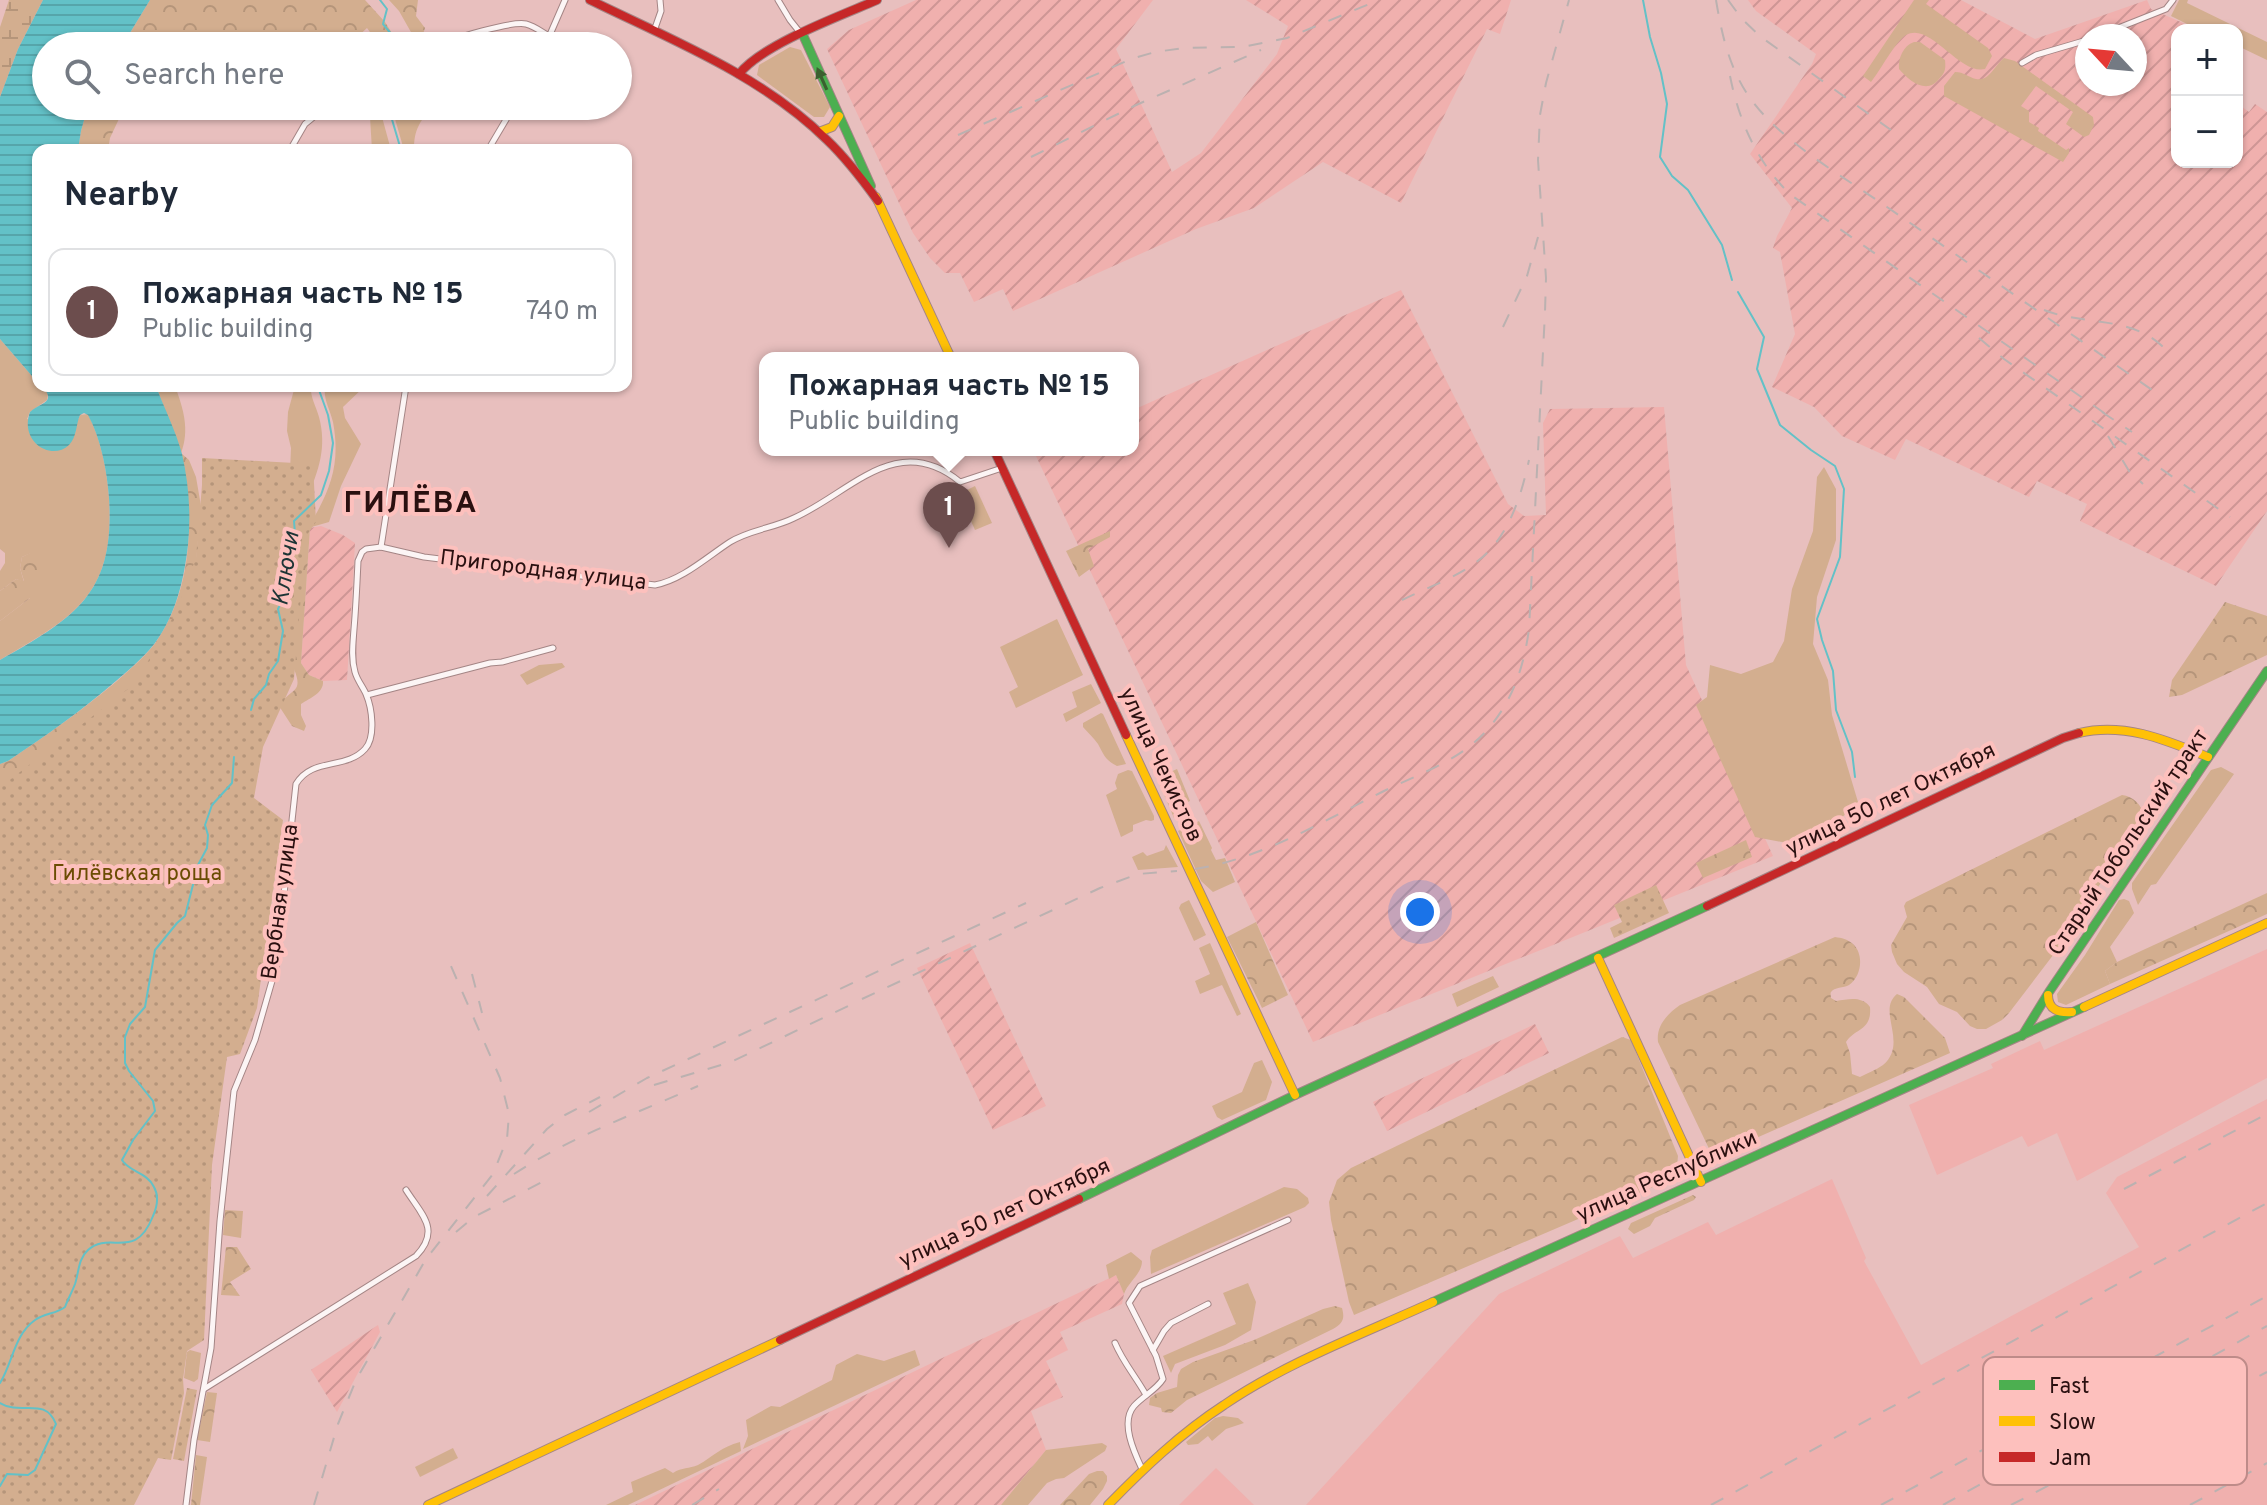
<!DOCTYPE html>
<meta charset="utf-8">
<style>
body{margin:0;font-family:Overpass,sans-serif;background:#f2f2f3;color:#1f2937}
.controls{position:absolute;right:24px;top:24px;display:grid;overflow:hidden;border-radius:16px;box-shadow:0 2px 6px #0004}
.controls button{width:72px;height:72px;display:grid;place-items:center;padding:0;border:0;border-bottom:2px solid #e0e1e3;background:#fff;color:#1f2937;font:40px sans-serif}
.compass{position:absolute;left:2075px;top:24px;width:72px;height:72px;border-radius:50%;background:#fff;box-shadow:0 2px 6px #0004;rotate:296deg}
.you{position:absolute;left:1420px;top:912px;width:28px;height:28px;margin:-20px;border:6px solid #fff;border-radius:50%;background:#1a73e8;box-shadow:0 0 0 12px #1a73e833}
.badge{display:grid;place-items:center;width:52px;height:52px;border-radius:50%;background:#6c4d4d;color:#fff;font-size:26px;font-weight:700}
.pin{position:absolute;translate:-50% -66px;filter:drop-shadow(0 2px 4px #0008)}
.pin::after{content:'';position:absolute;top:42px;width:28px;height:24px;background:inherit;clip-path:polygon(0 0,100% 0,50% 100%)}
.popup{position:absolute;left:759px;top:352px;width:380px;height:104px;box-sizing:border-box;display:grid;place-content:center;border-radius:16px;background:#fff;filter:drop-shadow(0 2px 6px #0005);font-size:26px;white-space:nowrap;color:#747a83}
.popup b{font-size:30px;color:#1f2937}
.popup::after{content:'';position:absolute;left:50%;top:100%;margin-left:-16px;border:16px solid transparent;border-top-color:#fff}
.list{margin:0;padding:0;list-style:none}
h2{display:flex;justify-content:space-between;align-items:center;height:104px;margin:0;padding:0 32px;font-size:34px}
h2 small{font-size:26px;font-weight:400;color:#747a83}
.list li{display:grid;grid-template-columns:52px 1fr auto;gap:24px;align-items:center;box-sizing:border-box;height:128px;margin:0 16px 16px;padding:0 16px;border:2px solid #e0e1e3;border-radius:16px}
.list b{display:block;font-size:30px;white-space:nowrap}
.list p{margin:0;font-size:26px;white-space:nowrap;color:#747a83}
.list em{font-size:26px;font-style:normal;color:#747a83}
.icon{flex:none;width:44px;height:44px;fill:none;stroke:currentColor;stroke-width:2;stroke-linecap:round;stroke-linejoin:round}
.map{position:relative;flex:none;width:2267px;height:1505px;overflow:hidden}
.search{position:absolute;background:#fff;box-shadow:0 2px 6px #0004;left:32px;top:32px;width:600px;height:88px;display:flex;align-items:center;gap:20px;box-sizing:border-box;padding:0 28px;border-radius:44px;color:#747a83;font-size:30px}
.panel{position:absolute;background:#fff;box-shadow:0 2px 6px #0004;left:32px;top:144px;width:600px;height:248px;border-radius:16px}
.map>svg:first-child{display:block}
.built{fill:#f0b0ae}
.industrial{fill:url(#industrial-furrows);fill-rule:evenodd}
.grass{fill:#d3ae8f}
.forest{fill:url(#forest-crowns)}
.wetland{fill:url(#wetland-marsh)}
.park{fill:url(#park-dots)}
.water{fill:url(#water-rules)}
.lines{fill:none;stroke-linecap:round;stroke-linejoin:round}
.stream{stroke:#63c1c7;stroke-width:2}
.street-casing{stroke:#a48585;stroke-width:7}
.fast-casing{stroke:#a48585;stroke-width:10}
.slow-casing{stroke:#a48585;stroke-width:10}
.jam-casing{stroke:#a48585;stroke-width:10}
.street{stroke:#fcf5f5;stroke-width:5}
.fast{stroke:#4caf50;stroke-width:8}
.slow{stroke:#ffc107;stroke-width:8}
.jam{stroke:#c62828;stroke-width:8}
.rail{stroke:#bbb1b0;stroke-width:2;stroke-dasharray:14 14;stroke-linecap:butt}
.oneway{fill:#3b6030}
.labels{text-anchor:middle;dominant-baseline:central;stroke-width:8;stroke-linejoin:round;paint-order:stroke}
.street-label{font-size:22px;fill:#2a1010;stroke:#fdc0bd}
.park-label{font-size:22px;fill:#6b4c03;stroke:#fdc0bd}
.water-label{font-size:24px;font-style:italic;fill:#1c3435;stroke:#fdc0bd}
.district-label{font-size:30px;font-weight:bold;letter-spacing:2px;fill:#2a1010;stroke:#fdc0bd}
.key{fill:#fdc0bd;stroke:#be8b89;stroke-width:2}
.key-label{font-size:22px;fill:#2a1010}
</style>
<div class="map">
<svg width="2267" height="1505" viewBox="0 0 2267 1505">
<defs>
<pattern id="industrial-furrows" width="10" height="10" patternUnits="userSpaceOnUse" patternTransform="scale(2)"><rect width="10" height="10" fill="#f0b0ae"/><path d="M-1 1l2-2M0 10L10 0M9 11l2-2" fill="none" stroke="#ce9695"/></pattern>
<pattern id="forest-crowns" width="20" height="18" patternUnits="userSpaceOnUse" patternTransform="scale(2)"><rect width="20" height="18" fill="#d3ae8f"/><path d="M2 6a3 3 0 1 1 6 0M12 15a3 3 0 1 1 6 0" fill="none" stroke="#b5957a"/></pattern>
<pattern id="wetland-marsh" width="20" height="14" patternUnits="userSpaceOnUse" patternTransform="scale(2)"><rect width="20" height="14" fill="#d3ae8f"/><path d="M1 5h8M5 5V1M11 12h8M15 12V8" fill="none" stroke="#b5957a"/></pattern>
<pattern id="park-dots" width="8" height="8" patternUnits="userSpaceOnUse" patternTransform="scale(2)"><rect width="8" height="8" fill="#d3ae8f"/><path d="M2 2h.1M6 6h.1" fill="none" stroke="#b5957a" stroke-width="1.8" stroke-linecap="round"/></pattern>
<pattern id="water-rules" width="6" height="5" patternUnits="userSpaceOnUse" patternTransform="scale(2)"><rect width="6" height="5" fill="#63c1c7"/><path d="M0 2.5h6" fill="none" stroke="#56a5aa"/></pattern>
</defs>
<rect width="100%" height="100%" fill="#e8bfbe"/>
<!-- built -->
<g class="built">
<path d="M 2267,949 L 2267,1078 L 2265,1079 L 2077,1181 L 2057,1133 L 2028,1147 L 2022,1136 L 1937,1175 L 1909,1105 L 1993,1068 L 1991,1064 L 2040,1041 L 2044,1050 Z"/>
<path d="M 2267,1099 L 2267,1505 L 1306,1505 L 1499,1294 L 1620,1236 L 1633,1258 L 1708,1222 L 1716,1235 L 1832,1179 L 1866,1258 L 1864,1261 L 1921,1365 L 2139,1247 L 2106,1193 L 2117,1177 Z"/>
<path d="M 1216,1468 L 1254,1505 L 1179,1505 Z"/>
</g>
<!-- industrial -->
<g class="industrial">
<path d="M 916,0 L 1153,0 L 1116,49 L 1172,172 L 1201,153 L 1277,54 L 1288,26 L 1246,0 L 1511,0 L 1500,34 L 1487,29 L 1401,203 L 1323,162 L 1254,208 L 1196,229 L 1013,311 L 1003,289 L 974,302 L 960,273 L 945,273 L 930,258 L 913,233 L 827,49 L 849,30 Z"/>
<path d="M 1748,0 L 1961,0 L 2035,39 L 2147,0 L 2151,9 L 2199,30 L 2177,30 L 2177,162 L 2237,162 L 2237,103 L 2249,112 L 2255,104 L 2267,112 L 2267,511 L 2216,586 L 2080,521 L 2087,504 L 2037,481 L 2029,497 L 1906,439 L 1895,460 L 1842,436 L 1814,407 L 1772,387 L 1795,334 L 1780,252 L 1773,248 L 1777,236 L 1792,208 L 1750,154 L 1812,64 L 1816,54 L 1756,11 ZM 2087,36 L 2135,36 L 2135,84 L 2087,84 Z"/>
<path d="M 1401,290 L 1508,504 L 1524,516 L 1546,515 L 1543,423 L 1550,409 L 1664,407 L 1686,665 L 1773,856 L 1313,1042 L 1035,454 L 1043,450 L 1133,450 L 1133,410 Z"/>
<path d="M 321,526 L 343,535 L 355,543 L 347,680 L 323,681 L 309,675 L 301,663 L 310,528 Z"/>
<path d="M 970,943 L 1046,1106 L 993,1130 L 917,968 Z"/>
<path d="M 1535,1024 L 1549,1053 L 1387,1131 L 1373,1102 Z"/>
<path d="M 1116,1275 L 1124,1294 L 1122,1304 L 1060,1332 L 1068,1350 L 1046,1361 L 1063,1397 L 1031,1411 L 1046,1450 L 1001,1505 L 635,1505 Z"/>
<path d="M 378,1325 L 380,1332 L 337,1412 L 311,1370 Z"/>
</g>
<!-- grass -->
<g class="grass">
<path d="M 1914,0 L 1929,0 L 1926,4 L 1988,48 L 1992,56 L 1985,69 C 1959,75 1930,21 1906,35 C 1895,42 1880,71 1871,82 L 1863,76 Z"/>
<path d="M 2179,0 L 2188,0 L 2187,3 L 2267,42 L 2267,60 L 2242,48 L 2237,48 L 2237,30 L 2199,30 L 2171,16 Z"/>
<path d="M 1914,42 L 1920,42 L 1945,60 C 1946,69 1945,73 1939,79 C 1927,95 1909,81 1899,69 C 1898,58 1903,46 1914,42 Z"/>
<path d="M 790,47 L 801,50 L 830,107 L 824,117 L 814,117 L 757,75 L 759,65 Z"/>
<path d="M 2004,58 L 2015,61 L 2093,117 L 2094,125 L 2089,135 L 2084,137 L 2066,124 L 2073,112 L 2036,86 L 2021,106 L 2029,111 L 2029,122 L 2039,128 L 2038,131 L 2066,150 L 2069,148 L 2069,153 L 2063,162 L 1944,96 L 1944,86 L 1955,72 C 1964,72 1968,77 1976,79 C 1989,82 1995,65 2004,58 Z"/>
<path d="M 365,106 L 379,106 L 391,150 L 372,150 L 370,117 Z"/>
<path d="M 397,106 L 432,106 C 420,123 414,128 414,150 L 404,150 L 393,112 Z"/>
<path d="M 0,339 L 38,383 L 38,386 L 42,386 L 48,393 L 47,400 L 30,412 L 27,419 L 75,434 L 76,424 L 80,415 L 88,414 C 101,439 107,471 109,498 C 115,594 76,616 0,660 L 0,621 L 30,598 L 31,553 L 22,557 L 20,568 L 24,582 L 16,579 L 0,591 L 0,571 L 5,563 L 5,553 L 0,549 Z"/>
<path d="M 156,386 L 175,386 C 183,408 190,429 181,453 Z"/>
<path d="M 295,386 L 311,386 C 310,397 316,406 319,417 C 327,447 319,470 307,498 L 289,494 L 291,448 L 287,431 L 288,412 Z"/>
<path d="M 325,386 L 365,386 L 343,407 L 345,418 L 361,444 L 341,486 L 329,522 L 308,528 C 330,491 341,465 333,422 C 330,409 323,399 325,386 Z"/>
<path d="M 1824,467 L 1836,489 L 1836,540 L 1817,597 L 1813,644 L 1828,680 L 1832,715 L 1858,802 L 1830,829 L 1798,845 L 1755,837 L 1696,705 L 1707,697 L 1710,665 L 1741,674 L 1773,662 L 1784,641 L 1792,589 L 1813,531 L 1817,477 Z"/>
<path d="M 975,486 L 992,523 L 975,530 L 959,494 Z"/>
<path d="M 1057,619 L 1083,675 L 1016,708 L 1009,692 L 1018,687 L 1000,647 Z"/>
<path d="M 562,663 L 565,667 L 527,685 L 520,675 L 539,665 Z"/>
<path d="M 1091,684 L 1101,703 L 1066,722 L 1063,714 L 1077,707 L 1072,692 Z"/>
<path d="M 1101,713 L 1103,714 L 1126,764 L 1117,766 C 1105,760 1104,755 1098,744 C 1094,738 1088,733 1083,727 L 1083,723 Z"/>
<path d="M 2221,767 L 2234,774 L 2156,884 L 2151,885 L 2138,905 L 2132,889 L 2132,883 L 2211,770 Z"/>
<path d="M 1177,769 L 1190,801 L 1183,804 L 1187,812 L 1174,818 L 1157,778 Z"/>
<path d="M 1128,770 L 1132,771 L 1154,816 L 1154,820 L 1151,821 L 1146,820 L 1133,825 L 1133,831 L 1121,837 L 1106,795 L 1117,789 L 1115,783 L 1118,774 Z"/>
<path d="M 1199,821 L 1212,848 L 1211,850 L 1216,860 L 1225,858 L 1235,882 L 1213,892 L 1201,881 L 1178,831 Z"/>
<path d="M 1166,845 L 1178,867 L 1138,870 L 1132,857 L 1143,852 L 1147,856 L 1164,850 Z"/>
<path d="M 2124,899 L 2129,901 L 2134,913 L 2110,947 L 2117,962 L 2105,971 L 2110,984 L 2066,1005 L 2058,1002 L 2057,994 L 2085,955 L 2119,900 Z"/>
<path d="M 1189,900 L 1206,935 L 1194,941 L 1179,908 L 1181,904 Z"/>
<path d="M 1210,943 L 1241,1014 L 1237,1016 L 1222,985 L 1200,994 L 1195,981 L 1210,974 L 1199,948 Z"/>
<path d="M 1493,976 L 1499,987 L 1457,1007 L 1452,994 Z"/>
<path d="M 1262,1060 L 1272,1082 L 1266,1100 L 1222,1120 L 1217,1117 L 1212,1106 L 1242,1092 L 1254,1063 Z"/>
<path d="M 1284,1187 L 1297,1189 L 1308,1198 L 1309,1203 L 1305,1207 L 1151,1274 L 1150,1257 L 1152,1250 Z"/>
<path d="M 1131,1252 L 1142,1261 C 1142,1274 1128,1282 1124,1294 L 1116,1275 L 1109,1279 L 1106,1265 Z"/>
<path d="M 1248,1283 L 1256,1302 L 1251,1330 L 1225,1345 L 1175,1364 L 1171,1373 L 1163,1356 L 1236,1324 L 1223,1293 Z"/>
<path d="M 190,1350 L 201,1353 L 198,1379 L 194,1382 L 184,1378 L 187,1352 Z"/>
<path d="M 915,1350 L 920,1365 L 743,1449 L 748,1436 L 746,1420 L 771,1406 L 780,1407 L 832,1380 L 836,1365 L 857,1354 L 884,1361 Z"/>
<path d="M 1223,1416 L 1238,1418 L 1244,1423 L 1226,1429 L 1212,1441 L 1208,1436 L 1198,1444 L 1188,1445 L 1186,1442 L 1215,1418 Z"/>
<path d="M 740,1442 L 741,1451 L 628,1505 L 606,1505 L 633,1492 L 631,1482 L 665,1468 L 673,1473 C 682,1467 689,1469 698,1465 C 714,1456 721,1447 740,1442 Z"/>
<path d="M 1102,1443 L 1107,1446 L 1105,1451 L 1064,1478 L 1056,1479 L 1047,1483 L 1028,1505 L 1001,1505 L 1046,1450 Z"/>
<path d="M 453,1448 L 458,1458 L 420,1477 L 415,1467 Z"/>
</g>
<!-- forest -->
<g class="forest">
<path d="M 150,0 L 365,0 L 385,22 L 400,46 L 380,46 L 367,28 L 355,39 L 350,46 L 122,46 Z"/>
<path d="M 389,0 L 418,0 L 416,16 L 425,28 L 422,37 L 416,41 L 399,11 Z"/>
<path d="M 88,106 L 125,106 L 110,138 L 108,150 L 78,150 L 81,131 Z"/>
<path d="M 181,453 L 189,460 L 196,477 L 201,506 L 196,563 L 164,661 L 0,803 L 0,764 L 8,761 C 47,735 81,711 117,681 C 130,669 145,657 156,642 C 194,587 194,515 181,453 Z"/>
<path d="M 310,528 L 301,663 L 309,675 L 323,681 C 324,693 310,698 301,704 L 301,715 L 306,726 L 304,731 L 292,726 L 279,706 C 291,687 304,694 294,669 L 302,542 Z"/>
<path d="M 1110,531 L 1110,537 L 1088,549 L 1094,566 L 1079,577 L 1066,551 Z"/>
<path d="M 32,552 L 41,560 L 46,572 L 30,598 L 0,621 L 0,591 L 16,579 L 24,581 L 20,568 L 22,557 Z"/>
<path d="M 2225,602 L 2267,616 L 2267,655 L 2182,695 L 2169,697 L 2172,680 Z"/>
<path d="M 2122,795 C 2133,796 2142,805 2144,816 L 2141,821 L 2060,946 L 2009,1013 L 2002,1020 L 1986,1029 L 1977,1029 L 1970,1026 L 1957,1012 L 1939,1004 L 1927,987 L 1904,972 L 1897,964 L 1892,952 L 1891,945 L 1907,917 L 1904,906 L 1906,902 Z"/>
<path d="M 1746,840 L 1752,857 L 1703,878 L 1696,863 Z"/>
<path d="M 2267,893 L 2267,914 L 2110,984 L 2105,971 L 2117,962 Z"/>
<path d="M 1256,922 L 1288,995 L 1262,1008 L 1227,937 Z"/>
<path d="M 1835,937 C 1842,938 1847,939 1853,944 C 1864,954 1862,976 1849,985 C 1844,988 1834,987 1831,992 C 1830,993 1831,996 1831,998 L 1836,1001 C 1849,999 1862,996 1870,1007 C 1872,1031 1855,1028 1846,1042 L 1850,1053 L 1852,1074 L 1860,1077 C 1867,1073 1876,1070 1883,1065 C 1909,1043 1876,1011 1897,994 L 1904,997 L 1945,1038 L 1950,1053 L 1713,1157 L 1658,1042 C 1656,1026 1667,1014 1680,1005 Z"/>
<path d="M 1622,1037 L 1631,1040 L 1678,1156 L 1676,1177 L 1354,1315 L 1349,1302 L 1331,1220 L 1329,1202 L 1337,1180 L 1351,1168 Z"/>
<path d="M 1693,1195 L 1696,1197 L 1694,1200 L 1655,1218 L 1650,1226 L 1634,1234 L 1628,1229 L 1631,1223 Z"/>
<path d="M 225,1210 L 243,1211 L 241,1238 L 223,1235 Z"/>
<path d="M 226,1247 L 237,1247 L 251,1269 L 230,1282 L 240,1296 L 221,1295 Z"/>
<path d="M 1335,1306 L 1342,1308 C 1345,1319 1343,1323 1333,1329 L 1187,1400 L 1171,1413 L 1162,1412 L 1161,1408 L 1149,1405 L 1150,1398 L 1157,1393 L 1177,1387 L 1178,1375 L 1181,1369 L 1193,1362 L 1254,1340 L 1323,1309 Z"/>
<path d="M 207,1392 L 217,1393 L 210,1442 L 197,1440 Z"/>
<path d="M 196,1455 L 207,1457 L 200,1505 L 191,1505 Z"/>
<path d="M 1097,1471 L 1103,1471 L 1107,1476 L 1107,1481 L 1103,1489 L 1090,1505 L 1060,1505 L 1089,1474 Z"/>
</g>
<!-- wetland -->
<path class="wetland" d="M 9,0 L 43,0 L 18,49 L 0,97 L 0,27 Z"/>
<!-- park -->
<g class="park">
<path d="M 202,458 L 313,464 L 316,522 L 306,536 L 294,679 L 263,747 L 254,798 L 283,820 L 257,1008 L 240,1054 L 227,1057 L 212,1165 L 204,1340 L 187,1351 L 183,1379 L 184,1393 L 171,1460 L 158,1458 L 134,1505 L 0,1505 L 0,776 L 7,782 L 128,689 L 147,663 L 180,605 L 183,592 L 196,558 L 202,485 Z"/>
<path d="M 1656,885 L 1669,913 L 1614,938 L 1610,928 L 1622,922 L 1614,905 Z"/>
<path d="M 187,1388 L 197,1390 L 184,1461 L 173,1459 Z"/>
</g>
<!-- water -->
<g class="water">
<path d="M 43,0 L 150,0 L 122,46 L 46,46 L 46,106 L 88,106 L 81,131 L 78,150 L 38,150 L 38,383 L 0,339 L 0,97 L 18,49 Z"/>
<path d="M 42,386 L 156,386 C 164,408 176,431 182,454 C 189,484 191,515 188,545 C 184,580 176,614 155,643 C 144,657 130,669 116,681 C 81,711 47,735 8,761 L 0,764 L 0,660 C 76,617 115,593 109,498 C 107,471 101,439 88,415 L 84,413 L 80,415 C 76,424 77,437 69,445 C 51,462 19,441 30,412 C 41,402 57,403 42,386 Z"/>
</g>
<g class="lines">
<!-- stream -->
<g class="stream">
<path d="M 380,0 L 387,9 L 383,24 L 401,46"/>
<path d="M 1643,0 L 1650,37 L 1661,73 L 1667,104 L 1660,157 L 1672,176 L 1688,190 L 1722,245 L 1732,280"/>
<path d="M 388,106 L 401,150"/>
<path d="M 1738,292 L 1764,337 L 1757,369 L 1780,425 L 1811,450 L 1835,466 L 1844,489 L 1840,557 L 1817,619 L 1822,640 L 1833,671 L 1836,710 L 1852,752 L 1855,777"/>
<path d="M 251,710 L 254,699 L 266,685 L 269,674 L 278,661 L 283,631 L 278,609 L 288,588 L 290,562 L 296,546 L 294,521 L 321,495 L 329,471 L 333,443 L 328,415 L 319,390 L 320,386"/>
<path d="M 0,1383 C 13,1362 14,1335 35,1320 C 45,1313 56,1314 65,1307 C 68,1299 72,1292 75,1284 C 79,1272 78,1259 88,1250 C 110,1230 135,1262 153,1216 C 157,1207 159,1196 154,1187 C 147,1172 129,1172 122,1160 L 133,1140 L 155,1111 L 153,1101 L 129,1071 L 125,1063 L 125,1037 L 130,1024 L 145,1007 L 155,950 L 177,923 L 185,916 L 198,865 L 207,848 L 208,835 L 205,825 L 212,805 L 232,783 L 234,757"/>
<path d="M 0,1403 C 21,1416 45,1396 56,1424 L 35,1470 L 28,1475 L 7,1474 L 0,1486"/>
</g>
<!-- street casing -->
<g class="street-casing">
<g id="street">
<path d="M 778,0 L 790,20 L 802,35"/>
<path d="M 654,31 L 661,11 L 660,0"/>
<path d="M 2098,36 L 2166,9 L 2173,0"/>
<path d="M 440,46 C 452,38 512,21 526,24 C 534,26 542,32 549,36"/>
<path d="M 545,46 L 565,0"/>
<path d="M 2022,63 L 2036,55 L 2087,40"/>
<path d="M 290,150 L 305,124 L 327,106"/>
<path d="M 488,150 L 514,106"/>
<path d="M 381,547 L 406,386"/>
<path d="M 367,695 L 490,663 L 502,662 L 553,648"/>
<path d="M 1115,1343 C 1123,1362 1136,1377 1146,1395"/>
<path d="M 1153,1350 L 1164,1331 L 1171,1323 L 1208,1304"/>
<path d="M 204,1389 L 416,1256 C 441,1230 422,1215 406,1190"/>
<path d="M 1142,1469 C 1134,1452 1120,1422 1134,1406 C 1143,1396 1156,1390 1163,1379 L 1156,1356 L 1129,1303 L 1140,1286 L 1288,1220"/>
<path d="M 186,1505 L 194,1440 L 211,1348 L 220,1221 L 234,1091 L 255,1040 L 276,967 L 296,784 C 312,757 346,770 365,749 C 376,737 372,708 366,694 C 363,687 357,680 355,672 C 351,658 353,643 354,629 C 356,606 357,583 358,561 L 362,552 L 366,549 L 381,547 L 424,557 L 655,585 C 682,580 707,557 730,542 C 749,530 774,528 794,518 C 850,493 897,430 960,482 L 1002,468"/>
</g>
</g>
<!-- fast casing -->
<g class="fast-casing">
<g id="fast">
<path d="M 803,35 L 871,186"/>
<path d="M 2022,1036 L 2049,992 L 2267,671"/>
<path d="M 1079,1199 L 1295,1095 L 1707,906"/>
<path d="M 1433,1302 C 1650,1203 1868,1107 2084,1007"/>
</g>
</g>
<!-- slow casing -->
<g class="slow-casing">
<g id="slow">
<path d="M 819,132 L 832,127 L 839,116"/>
<path d="M 876,197 L 951,358"/>
<path d="M 2079,733 C 2124,722 2166,740 2208,757"/>
<path d="M 1126,735 L 1295,1095"/>
<path d="M 1598,958 L 1701,1182"/>
<path d="M 2048,995 C 2048,1010 2059,1013 2072,1012"/>
<path d="M 2084,1007 L 2267,923"/>
<path d="M 428,1505 L 780,1340"/>
<path d="M 1108,1505 C 1144,1468 1181,1433 1224,1405 C 1285,1363 1365,1333 1433,1302"/>
</g>
</g>
<!-- jam casing -->
<g class="jam-casing">
<g id="jam">
<path d="M 590,0 C 672,40 761,75 827,140 C 846,158 862,179 878,201"/>
<path d="M 739,74 C 763,44 840,16 877,0"/>
<path d="M 994,450 L 1126,735"/>
<path d="M 1707,906 L 2063,738 L 2079,733"/>
<path d="M 780,1340 L 1079,1199"/>
</g>
</g>
<!-- street -->
<use href="#street" class="street"/>
<!-- fast -->
<use href="#fast" class="fast"/>
<!-- slow -->
<use href="#slow" class="slow"/>
<!-- jam -->
<use href="#jam" class="jam"/>
<!-- rail -->
<g class="rail">
<path d="M 1716,0 C 1722,36 1730,72 1753,102 C 1784,143 1844,177 1887,207 C 1977,269 2068,332 2158,394"/>
<path d="M 1728,0 L 1742,19 L 1761,37 L 1891,130"/>
<path d="M 1730,76 C 1739,121 1757,163 1791,195 L 2110,417"/>
<path d="M 958,135 L 1131,59 L 1155,52 L 1184,48 L 1242,47 L 1287,38 L 1379,0"/>
<path d="M 1031,157 L 1134,106 L 1261,50"/>
<path d="M 2044,310 C 2084,326 2133,315 2165,349"/>
<path d="M 1503,327 L 1527,276 L 1538,237"/>
<path d="M 1979,338 L 2004,359 L 2230,517"/>
<path d="M 2102,412 L 2132,432"/>
<path d="M 2108,436 L 2129,471 L 2143,484"/>
<path d="M 1402,600 C 1424,589 1457,577 1475,563 C 1508,540 1521,497 1529,460"/>
<path d="M 1195,869 C 1261,859 1323,821 1382,792 C 1418,774 1460,761 1487,730 C 1513,701 1524,666 1529,629 L 1545,312 L 1546,278 L 1538,160 L 1540,115 L 1546,83 L 1569,0"/>
<path d="M 472,974 L 482,1013"/>
<path d="M 862,999 L 1100,888 L 1138,874 L 1177,871"/>
<path d="M 654,1085 L 731,1062 L 848,1006"/>
<path d="M 589,1112 L 647,1078 L 1026,903"/>
<path d="M 514,1174 C 571,1137 637,1113 698,1086"/>
<path d="M 2124,1189 L 2267,1114"/>
<path d="M 487,1196 L 547,1129 L 565,1115 L 600,1097"/>
<path d="M 456,1232 L 474,1217 L 542,1182"/>
<path d="M 314,1505 L 338,1424 L 356,1380 L 426,1259 L 493,1174 L 507,1139 L 509,1114 L 500,1078 L 447,957"/>
<path d="M 692,1505 L 719,1489"/>
<path d="M 1711,1505 L 2267,1203"/>
<path d="M 1881,1505 L 2267,1296"/>
<path d="M 1943,1505 L 2267,1326"/>
<path d="M 2011,1505 L 2267,1372"/>
<path d="M 2190,1505 L 2267,1463"/>
</g>
</g>
<!-- one-way arrows -->
<defs><path id="oneway-solid" d="M-6-.8H1V-3.2L6.5 0L1 3.2V.8H-6Z" transform="scale(2)"/></defs>
<use class="oneway" href="#oneway-solid" transform="translate(822 79) rotate(-114)"/>
<g class="labels">
<!-- street labels -->
<g class="street-label">
<text transform="translate(543 571) rotate(7)">Пригородная улица</text>
<text transform="translate(1160 765) rotate(65)">улица Чекистов</text>
<text transform="translate(1891 800) rotate(-26)">улица 50 лет Октября</text>
<text transform="translate(2129 843) rotate(-56)">Старый Тобольский тракт</text>
<text transform="translate(281 902) rotate(-82)">Вербная улица</text>
<text transform="translate(1667 1177) rotate(-24)">улица Республики</text>
<text transform="translate(1005 1214) rotate(-25)">улица 50 лет Октября</text>
</g>
<!-- park labels -->
<g class="park-label">
<text x="137" y="874">Гилёвская роща</text>
</g>
<!-- water labels -->
<g class="water-label">
<text transform="translate(287 569) rotate(-81)">Ключи</text>
</g>
<!-- district labels -->
<g class="district-label">
<text x="411" y="504">ГИЛЁВА</text>
</g>
</g>
<!-- legend -->
<rect x="1983" y="1357" width="264" height="128" rx="12" class="key"/>
<rect x="1999" y="1380" width="36" height="10" fill="#4caf50"/>
<rect x="1999" y="1416" width="36" height="10" fill="#ffc107"/>
<rect x="1999" y="1452" width="36" height="10" fill="#c62828"/>
<g class="key-label">
<text x="2049" y="1393">Fast</text>
<text x="2049" y="1429">Slow</text>
<text x="2049" y="1465">Jam</text>
</g>
</svg>
<div class="controls">
<button>+</button>
<button>−</button>
</div>
<svg class="compass" viewBox="-18 -18 36 36"><path d="M0-13l5 13h-10z" fill="#e53935"/><path d="M0 13l5-13h-10z" fill="#747a83"/></svg>
<div class="you"></div>
<div class="pin badge" style="left:949px;top:548px">1</div>
<div class="popup"><b>Пожарная часть № 15</b>Public building</div>
<div class="search"><svg class="icon" aria-label="search" viewBox="0 0 24 24"><circle cx="10" cy="10" r="6"/><path d="M15 15l6 6"/></svg>Search here</div>
<section class="panel">
<h2>Nearby<small></small></h2>
<ul class="list">
<li><span class="badge">1</span><div><b>Пожарная часть № 15</b><p>Public building</p></div><em>740 m</em></li>
</ul>
</section>
</div>
